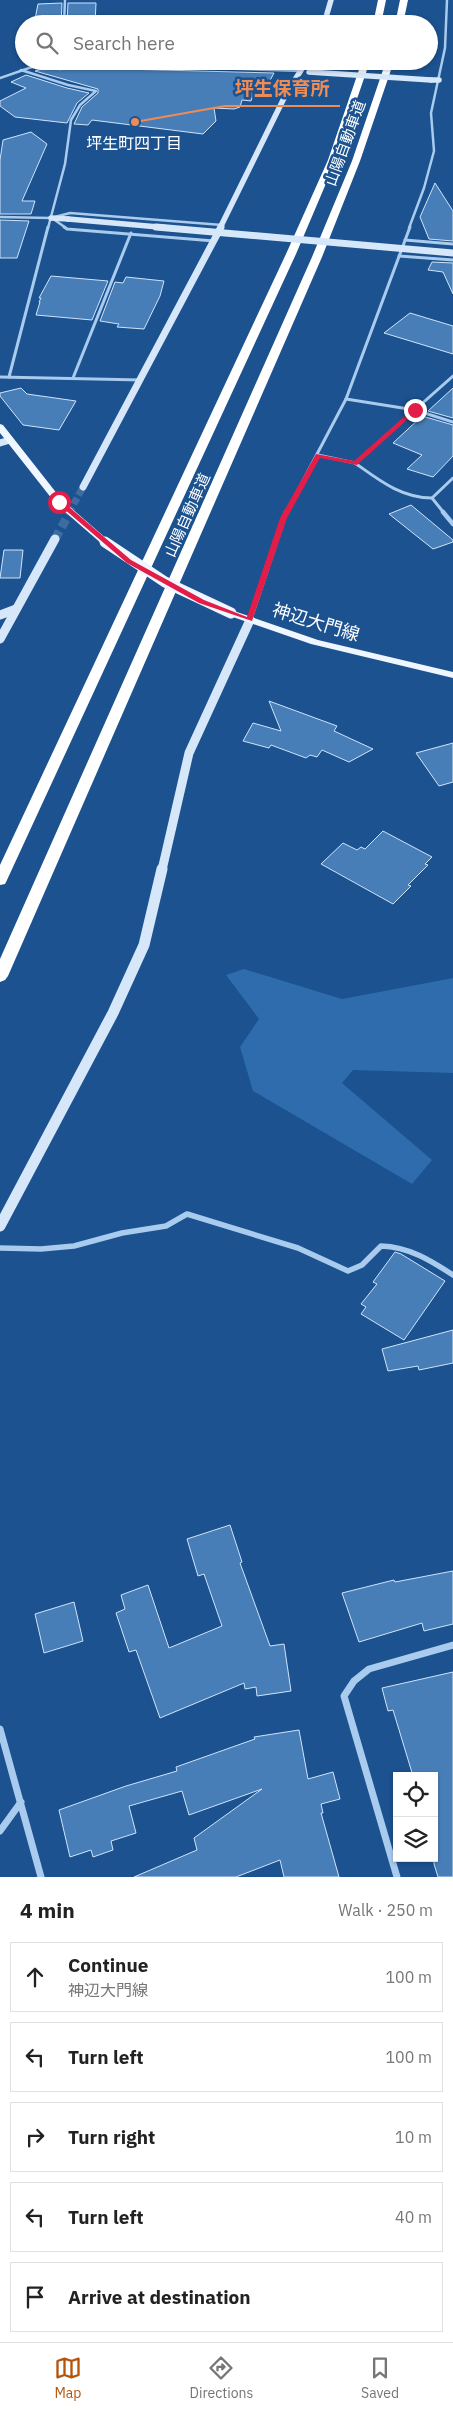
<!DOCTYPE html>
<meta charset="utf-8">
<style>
body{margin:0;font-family:"IBM Plex Sans","Noto Sans JP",sans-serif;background:#f6f6f6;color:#222}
.controls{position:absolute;right:15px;bottom:15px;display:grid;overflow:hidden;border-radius:0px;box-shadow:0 1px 4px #0004}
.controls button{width:45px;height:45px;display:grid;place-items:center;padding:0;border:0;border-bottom:1px solid #e0e0e0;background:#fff;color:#222;font:25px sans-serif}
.stop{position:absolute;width:15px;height:15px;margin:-11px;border:4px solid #e11d48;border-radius:50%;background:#fff}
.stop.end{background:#e11d48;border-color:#fff;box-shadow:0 1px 5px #0008}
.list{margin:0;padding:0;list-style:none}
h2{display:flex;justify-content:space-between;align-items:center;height:65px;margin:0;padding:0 20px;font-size:21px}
h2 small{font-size:16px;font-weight:400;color:#767676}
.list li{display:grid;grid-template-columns:32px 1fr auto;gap:15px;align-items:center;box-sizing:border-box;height:70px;margin:0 10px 10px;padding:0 10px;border:1px solid #e0e0e0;border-radius:0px}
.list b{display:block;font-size:19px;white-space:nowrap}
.list p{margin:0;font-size:16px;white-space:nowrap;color:#767676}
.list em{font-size:16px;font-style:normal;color:#767676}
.icon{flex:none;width:28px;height:28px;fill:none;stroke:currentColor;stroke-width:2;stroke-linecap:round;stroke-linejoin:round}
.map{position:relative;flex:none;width:453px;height:1877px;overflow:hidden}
.search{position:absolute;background:#fff;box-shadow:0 1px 4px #0004;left:15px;right:15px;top:15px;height:55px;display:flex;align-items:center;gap:12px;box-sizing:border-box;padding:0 18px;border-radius:28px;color:#767676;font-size:19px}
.sheet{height:465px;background:#fff}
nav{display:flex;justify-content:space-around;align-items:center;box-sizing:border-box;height:70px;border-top:1px solid #e0e0e0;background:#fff;font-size:14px;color:#767676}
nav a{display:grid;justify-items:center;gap:2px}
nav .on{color:#b45309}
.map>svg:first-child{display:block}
.green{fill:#2e6cad}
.building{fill:#487eb8;stroke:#cfe4fa}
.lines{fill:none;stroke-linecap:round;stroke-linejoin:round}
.secondary-tunnel-far1{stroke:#3d6ca0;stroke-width:7;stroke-dasharray:7 3;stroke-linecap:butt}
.secondary-tunnel{stroke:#3d6ca0;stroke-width:9;stroke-dasharray:9 4.5;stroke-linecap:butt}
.street-far4{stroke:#a9cbee;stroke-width:2.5}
.street-far3{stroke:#a9cbee;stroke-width:3}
.street-far2{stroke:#a9cbee;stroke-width:4.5}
.street-far1{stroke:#a9cbee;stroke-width:5.5}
.street{stroke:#a9cbee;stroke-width:7}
.secondary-far3{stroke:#d6e7fa;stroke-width:5.5}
.secondary-far2{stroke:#d6e7fa;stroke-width:7}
.secondary-far1{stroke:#d6e7fa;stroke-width:9}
.secondary{stroke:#d6e7fa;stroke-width:11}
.primary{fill:#f0f6ff;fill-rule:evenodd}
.highway{fill:#fff;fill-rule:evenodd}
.secondary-bridge-far1{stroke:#d6e7fa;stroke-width:5.5}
.secondary-bridge{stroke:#d6e7fa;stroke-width:7}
.primary-bridge{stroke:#f0f6ff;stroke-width:11}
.route{fill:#e11d48}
.labels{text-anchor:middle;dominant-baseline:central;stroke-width:5;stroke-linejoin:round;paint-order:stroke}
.far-street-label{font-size:15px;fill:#fff;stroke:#1b528f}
.far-neighbourhood-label{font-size:16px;fill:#fff;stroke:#1b528f}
.street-label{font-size:18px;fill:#fff;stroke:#1b528f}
.leader{fill:none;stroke:#ef8b55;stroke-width:2}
.callout-dot{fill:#ef8b55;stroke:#1b528f;stroke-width:2}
.callout-label{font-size:19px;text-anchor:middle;font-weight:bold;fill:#ef8b55;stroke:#1b528f;stroke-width:5;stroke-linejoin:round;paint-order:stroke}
</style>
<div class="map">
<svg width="453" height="1877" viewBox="0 0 453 1877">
<rect width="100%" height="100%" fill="#1b528f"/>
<!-- green -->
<path class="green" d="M 244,969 L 342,999 L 453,978 L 453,1073 L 353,1070 L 342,1083 L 432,1160 L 412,1184 L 253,1091 L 240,1047 L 259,1019 L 226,975 Z"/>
<!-- building -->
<g class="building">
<path d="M 62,3 L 61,24 L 34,24 L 38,4 Z"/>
<path d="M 68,3 L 96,3 L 95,24 L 67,24 Z"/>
<path d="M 129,61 L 233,61 L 257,64 L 259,61 L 280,61 L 277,67 Z"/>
<path d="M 66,66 L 85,68 L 274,73 L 266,88 L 256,87 L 251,101 L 242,100 L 240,107 L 234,109 L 214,108 L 216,121 L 203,134 L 92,120 L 88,125 L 74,124 L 82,107 L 98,93 L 98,89 L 35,71 L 50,67 L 60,70 Z"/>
<path d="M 26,75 L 67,88 L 89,93 L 77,103 L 67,123 L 15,117 L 0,106 L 0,101 L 26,88 L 11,82 Z"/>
<path d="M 31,132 L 47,144 L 22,201 L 35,201 L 31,214 L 0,214 L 0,160 L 3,140 Z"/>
<path d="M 435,183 L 453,211 L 453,241 L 429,239 L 420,217 Z"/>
<path d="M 0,220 L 29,221 L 17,258 L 0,258 Z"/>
<path d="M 432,262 L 453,263 L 453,294 L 443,272 L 428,270 Z"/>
<path d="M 51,276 L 108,281 L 92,320 L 36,315 L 40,302 L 39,302 L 41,298 L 39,298 Z"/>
<path d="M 126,277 L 164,281 L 160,296 L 144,329 L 117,327 L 119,324 L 100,321 L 115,282 L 123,283 Z"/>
<path d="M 410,313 L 453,326 L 453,354 L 384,333 Z"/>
<path d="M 21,388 L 27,394 L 76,401 L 59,430 L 23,425 L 0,396 L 0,393 Z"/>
<path d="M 453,388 L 453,418 L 428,411 Z"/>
<path d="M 422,416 L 453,425 L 453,456 L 433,477 L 407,469 L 422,455 L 393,443 Z"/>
<path d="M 411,505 L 453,540 L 453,542 L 433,549 L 389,514 Z"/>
<path d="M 4,550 L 23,550 L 20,578 L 0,578 Z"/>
<path d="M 269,701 L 337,726 L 334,731 L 373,749 L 349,762 L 322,750 L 317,757 L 310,755 L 306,758 L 271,745 L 269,748 L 243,741 L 253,723 L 281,731 Z"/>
<path d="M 453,743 L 453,782 L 439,786 L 416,753 Z"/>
<path d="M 383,831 L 432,857 L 425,864 L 428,865 L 408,885 L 411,886 L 393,904 L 321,864 L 343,843 L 357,850 L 361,847 L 365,849 Z"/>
<path d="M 395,1252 L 401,1254 L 445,1281 L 404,1340 L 361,1314 L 366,1307 L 361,1304 L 377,1284 L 373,1282 Z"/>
<path d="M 453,1330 L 453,1363 L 419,1370 L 418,1366 L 388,1371 L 382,1349 Z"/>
<path d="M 230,1525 L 242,1562 L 240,1563 L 270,1646 L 284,1644 L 291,1691 L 257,1696 L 256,1687 L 245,1689 L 244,1683 L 160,1718 L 136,1650 L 129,1652 L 116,1613 L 125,1609 L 121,1595 L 148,1585 L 169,1648 L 222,1626 L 204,1574 L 198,1576 L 187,1539 Z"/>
<path d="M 453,1571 L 453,1624 L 424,1631 L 422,1623 L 359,1642 L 342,1593 L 394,1580 L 395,1582 Z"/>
<path d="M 74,1602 L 83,1641 L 44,1653 L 35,1614 Z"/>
<path d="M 453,1672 L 453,1877 L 438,1877 L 434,1864 L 434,1776 L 413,1776 L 393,1710 L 388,1711 L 382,1688 Z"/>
<path d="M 299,1730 L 308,1779 L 333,1772 L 340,1799 L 321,1804 L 323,1813 L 321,1813 L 339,1877 L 284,1877 L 280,1860 L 236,1877 L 134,1877 L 197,1850 L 194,1838 L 262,1789 L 189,1815 L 182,1791 L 129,1806 L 136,1833 L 111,1841 L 113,1850 L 93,1857 L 91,1850 L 70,1857 L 59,1810 L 126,1786 L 177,1771 L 176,1767 L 255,1739 L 254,1737 Z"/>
</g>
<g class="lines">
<!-- secondary-tunnel-far1 -->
<path class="secondary-tunnel-far1" d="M 69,513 L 83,487"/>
<!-- secondary-tunnel -->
<path class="secondary-tunnel" d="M 55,539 L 70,512"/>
<!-- street-far4 -->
<g class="street-far4">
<path d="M 64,24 L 65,0"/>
<path d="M 21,70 L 68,85 L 96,91 L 80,105 L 71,120 L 65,164 L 48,228"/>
<path d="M 0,78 L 32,67 L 57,63 L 301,71"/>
<path d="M 0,217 L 51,218 L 70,213 L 222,225"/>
<path d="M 52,218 L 66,228"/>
<path d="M 409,228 L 424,188 L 434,151 L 431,113 L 445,48 L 447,0"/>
</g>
<!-- street-far3 -->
<g class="street-far3">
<path d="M 64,227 L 67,229 L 214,241"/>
<path d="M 405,240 L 453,244"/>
<path d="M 399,256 L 453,260"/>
<path d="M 0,377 L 141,380"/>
<path d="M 9,377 L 48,227"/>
<path d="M 73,378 L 131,233"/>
<path d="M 346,399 L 415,410 L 453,422"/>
<path d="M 318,455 L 355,463 L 453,376"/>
<path d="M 355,463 C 379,480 401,498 432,498"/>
<path d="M 286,513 L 346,399 L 410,227"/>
<path d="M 444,513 L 432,498 L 453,478"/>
</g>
<!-- street-far2 -->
<g class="street-far2">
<path d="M 443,512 L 453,524"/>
<path d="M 250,620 L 286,512"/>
</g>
<!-- street-far1 -->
<path class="street-far1" d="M 0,1248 L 41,1249 L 74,1246 L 122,1233 L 166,1226 L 187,1214 L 298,1248 L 348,1271 L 362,1265 L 381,1246 C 409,1247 430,1260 453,1275"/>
<!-- street -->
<g class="street">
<path d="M 0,1729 L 41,1877"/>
<path d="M 0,1831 L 21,1802"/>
<path d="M 397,1877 L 344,1696 L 354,1681 L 369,1669 L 453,1645"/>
</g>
<!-- secondary-far3 -->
<g class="secondary-far3">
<path d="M 324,24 L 331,0"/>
<path d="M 431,80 L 439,80"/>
<path d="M 51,218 L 68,219"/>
<path d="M 220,228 L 287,92 L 307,61"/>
</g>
<!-- secondary-far2 -->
<g class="secondary-far2">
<path d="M 0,443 L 10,440"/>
<path d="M 83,487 L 221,227"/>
</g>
<!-- secondary-far1 -->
<g class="secondary-far1">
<path d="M 0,615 L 16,609"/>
<path d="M 0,639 L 55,539"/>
<path d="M 162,870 L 189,753 L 250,620"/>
</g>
<!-- secondary -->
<path class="secondary" d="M 0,1226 L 113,1013 L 144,945 L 162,869"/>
<!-- primary -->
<g class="primary">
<path d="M 0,424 L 3,425 L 62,500 L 108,540 L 108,544 L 102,544 L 56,504 L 0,433 Z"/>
<path d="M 231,610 L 318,640 L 453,672 L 453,678 L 311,644 L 227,615 L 226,613 Z"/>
</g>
<!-- highway -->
<g class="highway">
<path d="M 378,0 L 386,0 L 381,24 L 373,24 Z"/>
<path d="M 400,0 L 408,0 L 403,24 L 395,24 Z"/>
<path d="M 362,61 L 370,61 L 336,160 L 296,254 L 7,880 L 5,884 L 0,885 L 0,865 L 286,254 L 328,160 Z"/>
<path d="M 386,61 L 394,61 L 360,161 L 322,257 L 8,976 L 5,980 L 0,982 L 0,959 L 312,257 L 352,161 Z"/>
</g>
<!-- secondary-bridge-far1 -->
<g class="secondary-bridge-far1">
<path d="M 309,72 L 431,80"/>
<path d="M 68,219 L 170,228"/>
</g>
<!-- secondary-bridge -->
<path class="secondary-bridge" d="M 156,227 L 453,253"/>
<!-- primary-bridge -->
<path class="primary-bridge" d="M 105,542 L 165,582 L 231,613"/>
</g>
<!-- route -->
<path class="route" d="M 413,409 L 418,410 L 357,465 L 320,458 L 287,518 L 252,621 L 199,603 L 127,563 L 56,502 L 61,500 L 131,560 L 204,600 L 247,617 L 280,518 L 316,454 L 354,461 Z"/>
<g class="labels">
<!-- far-street labels -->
<g class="far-street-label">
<text transform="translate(345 143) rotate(-70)">山陽自動車道</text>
<text transform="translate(187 515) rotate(-66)">山陽自動車道</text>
</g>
<!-- far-neighbourhood labels -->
<g class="far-neighbourhood-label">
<text x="134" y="143">坪生町四丁目</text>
</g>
<!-- street labels -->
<g class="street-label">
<text transform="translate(316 622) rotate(17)">神辺大門線</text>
</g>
</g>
<!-- callouts -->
<path class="leader" d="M135 122L225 106H340"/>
<circle class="callout-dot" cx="135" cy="122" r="5"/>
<g class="callout-label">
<text x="282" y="95">坪生保育所</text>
</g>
</svg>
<div class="controls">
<button><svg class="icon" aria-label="locate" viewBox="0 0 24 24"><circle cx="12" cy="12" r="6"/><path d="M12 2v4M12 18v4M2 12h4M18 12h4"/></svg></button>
<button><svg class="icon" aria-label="layers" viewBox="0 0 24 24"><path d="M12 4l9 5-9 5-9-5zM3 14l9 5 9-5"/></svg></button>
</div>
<div class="stop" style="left:59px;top:502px"></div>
<div class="stop end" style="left:415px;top:410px"></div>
<div class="search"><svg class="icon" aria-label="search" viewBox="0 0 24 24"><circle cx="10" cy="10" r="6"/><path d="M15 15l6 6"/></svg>Search here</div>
</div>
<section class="sheet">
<h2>4 min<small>Walk · 250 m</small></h2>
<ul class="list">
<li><svg class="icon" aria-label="ahead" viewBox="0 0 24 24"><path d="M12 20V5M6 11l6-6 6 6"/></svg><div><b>Continue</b><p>神辺大門線</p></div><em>100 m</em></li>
<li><svg class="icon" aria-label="left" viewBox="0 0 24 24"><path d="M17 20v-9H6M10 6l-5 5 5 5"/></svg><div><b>Turn left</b></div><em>100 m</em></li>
<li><svg class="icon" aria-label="right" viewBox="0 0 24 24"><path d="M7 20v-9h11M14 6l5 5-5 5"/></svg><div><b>Turn right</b></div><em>10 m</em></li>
<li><svg class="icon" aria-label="left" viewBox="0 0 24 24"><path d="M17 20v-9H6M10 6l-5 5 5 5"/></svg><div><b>Turn left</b></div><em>40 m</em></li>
<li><svg class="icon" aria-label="arrive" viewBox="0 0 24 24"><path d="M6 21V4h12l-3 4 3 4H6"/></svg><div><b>Arrive at destination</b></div></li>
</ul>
</section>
<nav>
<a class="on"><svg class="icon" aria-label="map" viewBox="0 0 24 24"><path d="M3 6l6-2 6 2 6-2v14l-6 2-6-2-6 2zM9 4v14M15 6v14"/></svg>Map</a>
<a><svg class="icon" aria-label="directions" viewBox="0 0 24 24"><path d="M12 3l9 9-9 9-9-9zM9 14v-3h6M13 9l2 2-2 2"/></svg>Directions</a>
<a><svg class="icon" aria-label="saved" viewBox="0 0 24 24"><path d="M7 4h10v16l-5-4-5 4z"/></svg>Saved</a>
</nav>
